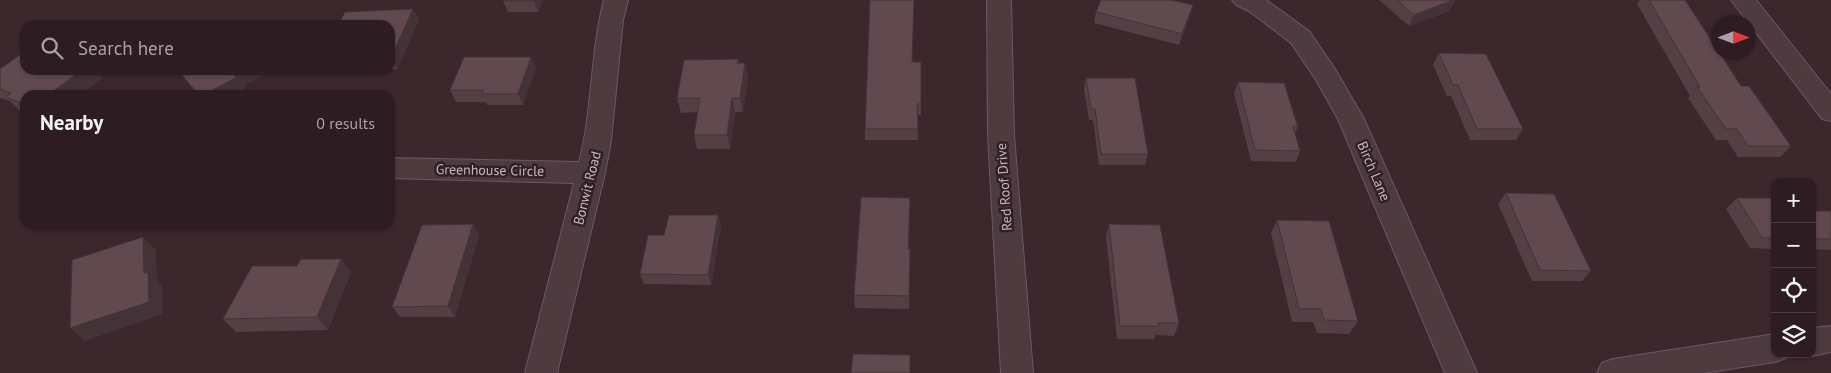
<!DOCTYPE html>
<meta charset="utf-8">
<style>
body{margin:0;font-family:"PT Sans",sans-serif;background:#392a2f;color:#f1f3f6}
.controls{position:absolute;right:15px;bottom:15px;display:grid;overflow:hidden;border-radius:10px;box-shadow:0 1px 4px #0004}
.controls button{width:45px;height:45px;display:grid;place-items:center;padding:0;border:0;border-bottom:1px solid #483b40;background:#2d1d22;color:#f1f3f6;font:25px sans-serif}
.compass{position:absolute;left:1711px;top:15px;width:45px;height:45px;border-radius:50%;background:#2d1d22;box-shadow:0 1px 4px #0004;rotate:90deg}
.list{margin:0;padding:0;list-style:none}
h2{display:flex;justify-content:space-between;align-items:center;height:65px;margin:0;padding:0 20px;font-size:21px}
h2 small{font-size:16px;font-weight:400;color:#a7a2a5}
.icon{flex:none;width:28px;height:28px;fill:none;stroke:currentColor;stroke-width:2;stroke-linecap:round;stroke-linejoin:round}
.map{position:relative;flex:none;width:1831px;height:373px;overflow:hidden}
.search{position:absolute;background:#2d1d22;box-shadow:0 1px 4px #0004;left:20px;top:20px;width:375px;height:55px;display:flex;align-items:center;gap:12px;box-sizing:border-box;padding:0 18px;border-radius:15px;color:#a7a2a5;font-size:19px}
.panel{position:absolute;background:#2d1d22;box-shadow:0 1px 4px #0004;left:20px;top:90px;width:375px;height:140px;border-radius:15px}
.map>svg:first-child{display:block}
.lines{fill:none;stroke-linecap:round;stroke-linejoin:round}
.street-casing{stroke:#6a595e;stroke-width:2}
.street{fill:#4d3b40;fill-rule:evenodd}
.wall{fill:#533f44}
.shaded-wall{fill:#433337}
.building{fill:#60494f;stroke:#433337}
.labels{text-anchor:middle;dominant-baseline:central;stroke-width:5;stroke-linejoin:round;paint-order:stroke}
.street-label{font-size:14px;fill:#c7b7bb;stroke:#322025}
</style>
<div class="map">
<svg width="1831" height="373" viewBox="0 0 1831 373">
<rect width="100%" height="100%" fill="#3c272d"/>
<g class="lines">
<!-- street casing -->
<g class="street-casing">
<g id="street">
<path d="M 604,0 L 628,0 L 623,20 L 611,141 L 605,173 L 557,373 L 525,373 L 574,183 L 390,178 L 390,158 L 579,162 C 593,109 590,53 604,0 Z"/>
<path d="M 987,0 L 1011,0 L 1014,135 L 1033,373 L 1001,373 L 988,135 Z"/>
<path d="M 1232,0 L 1266,0 L 1309,31 L 1335,69 L 1364,119 L 1477,373 L 1445,373 L 1338,119 L 1316,80 L 1291,43 L 1249,11 L 1236,5 Z"/>
<path d="M 1731,0 L 1756,0 L 1831,94 L 1831,121 L 1822,119 Z"/>
<path d="M 1831,326 L 1831,352 L 1812,356 L 1809,354 L 1812,354 L 1812,328 Z"/>
<path d="M 1775,334 L 1775,354 L 1788,354 L 1786,358 L 1775,362 L 1703,373 L 1597,373 L 1602,363 L 1613,359 Z"/>
</g>
</g>
<!-- street -->
<use href="#street" class="street"/>
</g>
<!-- wall -->
<g class="wall">
<path d="M 504,0 L 543,0 L 538,12 L 508,12 L 503,1 Z"/>
<path d="M 1379,0 L 1455,0 L 1449,11 L 1409,26 Z"/>
<path d="M 1640,0 L 1685,0 L 1741,86 L 1791,146 L 1780,157 L 1738,157 L 1727,140 L 1716,140 L 1688,98 L 1690,96 L 1637,4 Z"/>
<path d="M 1096,12 L 1190,17 L 1179,45 L 1094,23 Z"/>
<path d="M 419,20 L 397,69 L 390,69 L 390,25 Z"/>
<path d="M 1439,53 L 1523,129 L 1516,140 L 1470,140 L 1451,96 L 1447,96 L 1433,65 Z"/>
<path d="M 531,57 L 536,68 L 523,105 L 487,105 L 486,102 L 456,102 L 450,90 Z"/>
<path d="M 738,59 L 739,63 L 745,63 L 748,77 L 743,112 L 735,112 L 730,149 L 697,149 L 694,135 L 698,112 L 681,113 L 677,98 Z"/>
<path d="M 912,62 L 921,62 L 921,115 L 917,115 L 918,140 L 865,140 L 865,129 Z"/>
<path d="M 0,69 L 25,70 L 95,70 L 102,78 L 25,95 L 25,114 L 20,111 L 10,101 L 0,98 Z"/>
<path d="M 188,70 L 272,70 L 243,86 L 245,88 L 232,95 L 198,95 L 181,74 Z"/>
<path d="M 1086,78 L 1148,154 L 1145,165 L 1099,165 L 1093,120 L 1089,120 L 1084,89 Z"/>
<path d="M 1238,82 L 1298,127 L 1295,133 L 1300,151 L 1296,162 L 1251,161 L 1234,93 Z"/>
<path d="M 1506,193 L 1591,271 L 1582,281 L 1532,281 L 1498,204 Z"/>
<path d="M 910,198 L 909,249 L 910,249 L 910,262 L 909,309 L 855,308 L 854,295 Z"/>
<path d="M 1737,198 L 1775,198 L 1775,249 L 1750,248 L 1726,209 Z"/>
<path d="M 1812,211 L 1831,211 L 1831,250 L 1812,249 Z"/>
<path d="M 1277,220 L 1358,321 L 1349,334 L 1317,333 L 1313,322 L 1292,322 L 1271,233 Z"/>
<path d="M 473,224 L 479,235 L 455,317 L 400,317 L 392,307 Z"/>
<path d="M 1109,224 L 1179,323 L 1174,336 L 1155,335 L 1154,339 L 1117,339 L 1106,237 Z"/>
<path d="M 721,225 L 711,285 L 644,284 L 640,274 L 664,235 Z"/>
<path d="M 341,259 L 351,272 L 328,330 L 236,332 L 223,319 L 297,266 Z"/>
</g>
<!-- shaded-wall -->
<g class="shaded-wall">
<path d="M 534,0 L 543,0 L 538,12 L 534,1 Z"/>
<path d="M 1453,0 L 1455,0 L 1449,11 L 1409,26 L 1414,15 Z"/>
<path d="M 1193,5 L 1190,17 L 1179,45 L 1182,34 Z"/>
<path d="M 413,9 L 419,20 L 397,69 L 391,58 Z"/>
<path d="M 531,57 L 536,68 L 523,105 L 518,94 Z"/>
<path d="M 745,63 L 748,77 L 743,112 L 740,98 Z"/>
<path d="M 82,70 L 95,70 L 102,78 L 80,95 L 48,95 Z"/>
<path d="M 243,70 L 272,70 L 243,86 L 245,88 L 232,95 L 203,95 L 234,75 Z"/>
<path d="M 732,98 L 735,112 L 730,149 L 727,135 Z"/>
<path d="M 910,198 L 910,211 L 908,262 L 908,249 Z"/>
<path d="M 718,215 L 721,225 L 711,285 L 708,275 Z"/>
<path d="M 473,224 L 479,235 L 455,317 L 448,306 Z"/>
<path d="M 143,237 L 156,250 L 157,280 L 162,285 L 163,314 L 85,341 L 70,328 L 144,273 Z"/>
<path d="M 341,259 L 351,272 L 328,330 L 317,317 Z"/>
</g>
<!-- building -->
<g class="building">
<path d="M 504,0 L 534,0 L 534,1 L 503,1 Z"/>
<path d="M 870,0 L 914,0 L 912,62 L 921,62 L 921,104 L 917,104 L 918,129 L 865,129 Z"/>
<path d="M 1101,0 L 1171,0 L 1193,5 L 1182,34 L 1096,12 Z"/>
<path d="M 1397,0 L 1453,0 L 1414,15 Z"/>
<path d="M 1649,0 L 1685,0 L 1718,51 L 1718,52 L 1719,52 L 1741,86 L 1749,86 L 1791,146 L 1748,146 L 1737,129 L 1726,129 L 1697,87 L 1700,87 Z"/>
<path d="M 413,9 L 391,58 L 390,58 L 390,25 L 334,25 L 335,22 L 340,22 L 345,12 Z"/>
<path d="M 25,51 L 25,70 L 82,70 L 48,95 L 25,95 L 25,105 L 6,97 L 11,93 L 0,89 L 0,69 Z"/>
<path d="M 1439,53 L 1486,54 L 1523,129 L 1477,129 L 1458,85 L 1453,85 Z"/>
<path d="M 464,57 L 531,57 L 518,94 L 482,94 L 483,90 L 450,90 Z"/>
<path d="M 738,59 L 737,63 L 745,63 L 740,98 L 732,98 L 727,135 L 694,135 L 700,98 L 677,98 L 684,60 Z"/>
<path d="M 188,70 L 243,70 L 234,75 L 237,77 L 203,95 L 199,95 L 181,74 Z"/>
<path d="M 1086,78 L 1135,78 L 1148,154 L 1101,154 L 1095,109 L 1091,109 Z"/>
<path d="M 1238,82 L 1284,83 L 1298,127 L 1293,126 L 1300,151 L 1255,150 Z"/>
<path d="M 1506,193 L 1554,194 L 1591,271 L 1540,270 Z"/>
<path d="M 861,197 L 910,198 L 908,249 L 910,249 L 909,296 L 854,295 Z"/>
<path d="M 1737,198 L 1775,198 L 1775,238 L 1762,238 Z"/>
<rect x="1812" y="211" width="19" height="28"/>
<path d="M 669,215 L 718,215 L 708,275 L 640,274 L 648,235 L 664,235 Z"/>
<path d="M 1277,220 L 1329,221 L 1358,321 L 1324,320 L 1321,309 L 1299,309 Z"/>
<path d="M 473,224 L 448,306 L 392,307 L 422,225 Z"/>
<path d="M 1109,224 L 1160,225 L 1179,323 L 1158,323 L 1158,326 L 1120,326 Z"/>
<path d="M 143,237 L 144,273 L 148,272 L 149,302 L 70,328 L 72,260 Z"/>
<path d="M 301,259 L 341,259 L 317,317 L 223,319 L 252,266 L 297,266 Z"/>
<path d="M 853,354 L 910,355 L 910,373 L 851,373 Z"/>
</g>
<g class="labels">
<!-- street labels -->
<g class="street-label">
<text transform="translate(490 170) rotate(1)">Greenhouse Circle</text>
<text transform="translate(1374 171) rotate(67)">Birch Lane</text>
<text transform="translate(1004 187) rotate(-94)">Red Roof Drive</text>
<text transform="translate(587 188) rotate(-76)">Bonwit Road</text>
</g>
</g>
</svg>
<div class="controls">
<button>+</button>
<button>−</button>
<button><svg class="icon" aria-label="locate" viewBox="0 0 24 24"><circle cx="12" cy="12" r="6"/><path d="M12 2v4M12 18v4M2 12h4M18 12h4"/></svg></button>
<button><svg class="icon" aria-label="layers" viewBox="0 0 24 24"><path d="M12 4l9 5-9 5-9-5zM3 14l9 5 9-5"/></svg></button>
</div>
<svg class="compass" viewBox="-18 -18 36 36"><path d="M0-13l5 13h-10z" fill="#e53935"/><path d="M0 13l5-13h-10z" fill="#a7a2a5"/></svg>
<div class="search"><svg class="icon" aria-label="search" viewBox="0 0 24 24"><circle cx="10" cy="10" r="6"/><path d="M15 15l6 6"/></svg>Search here</div>
<section class="panel">
<h2>Nearby<small>0 results</small></h2>
<ul class="list">
</ul>
</section>
</div>
